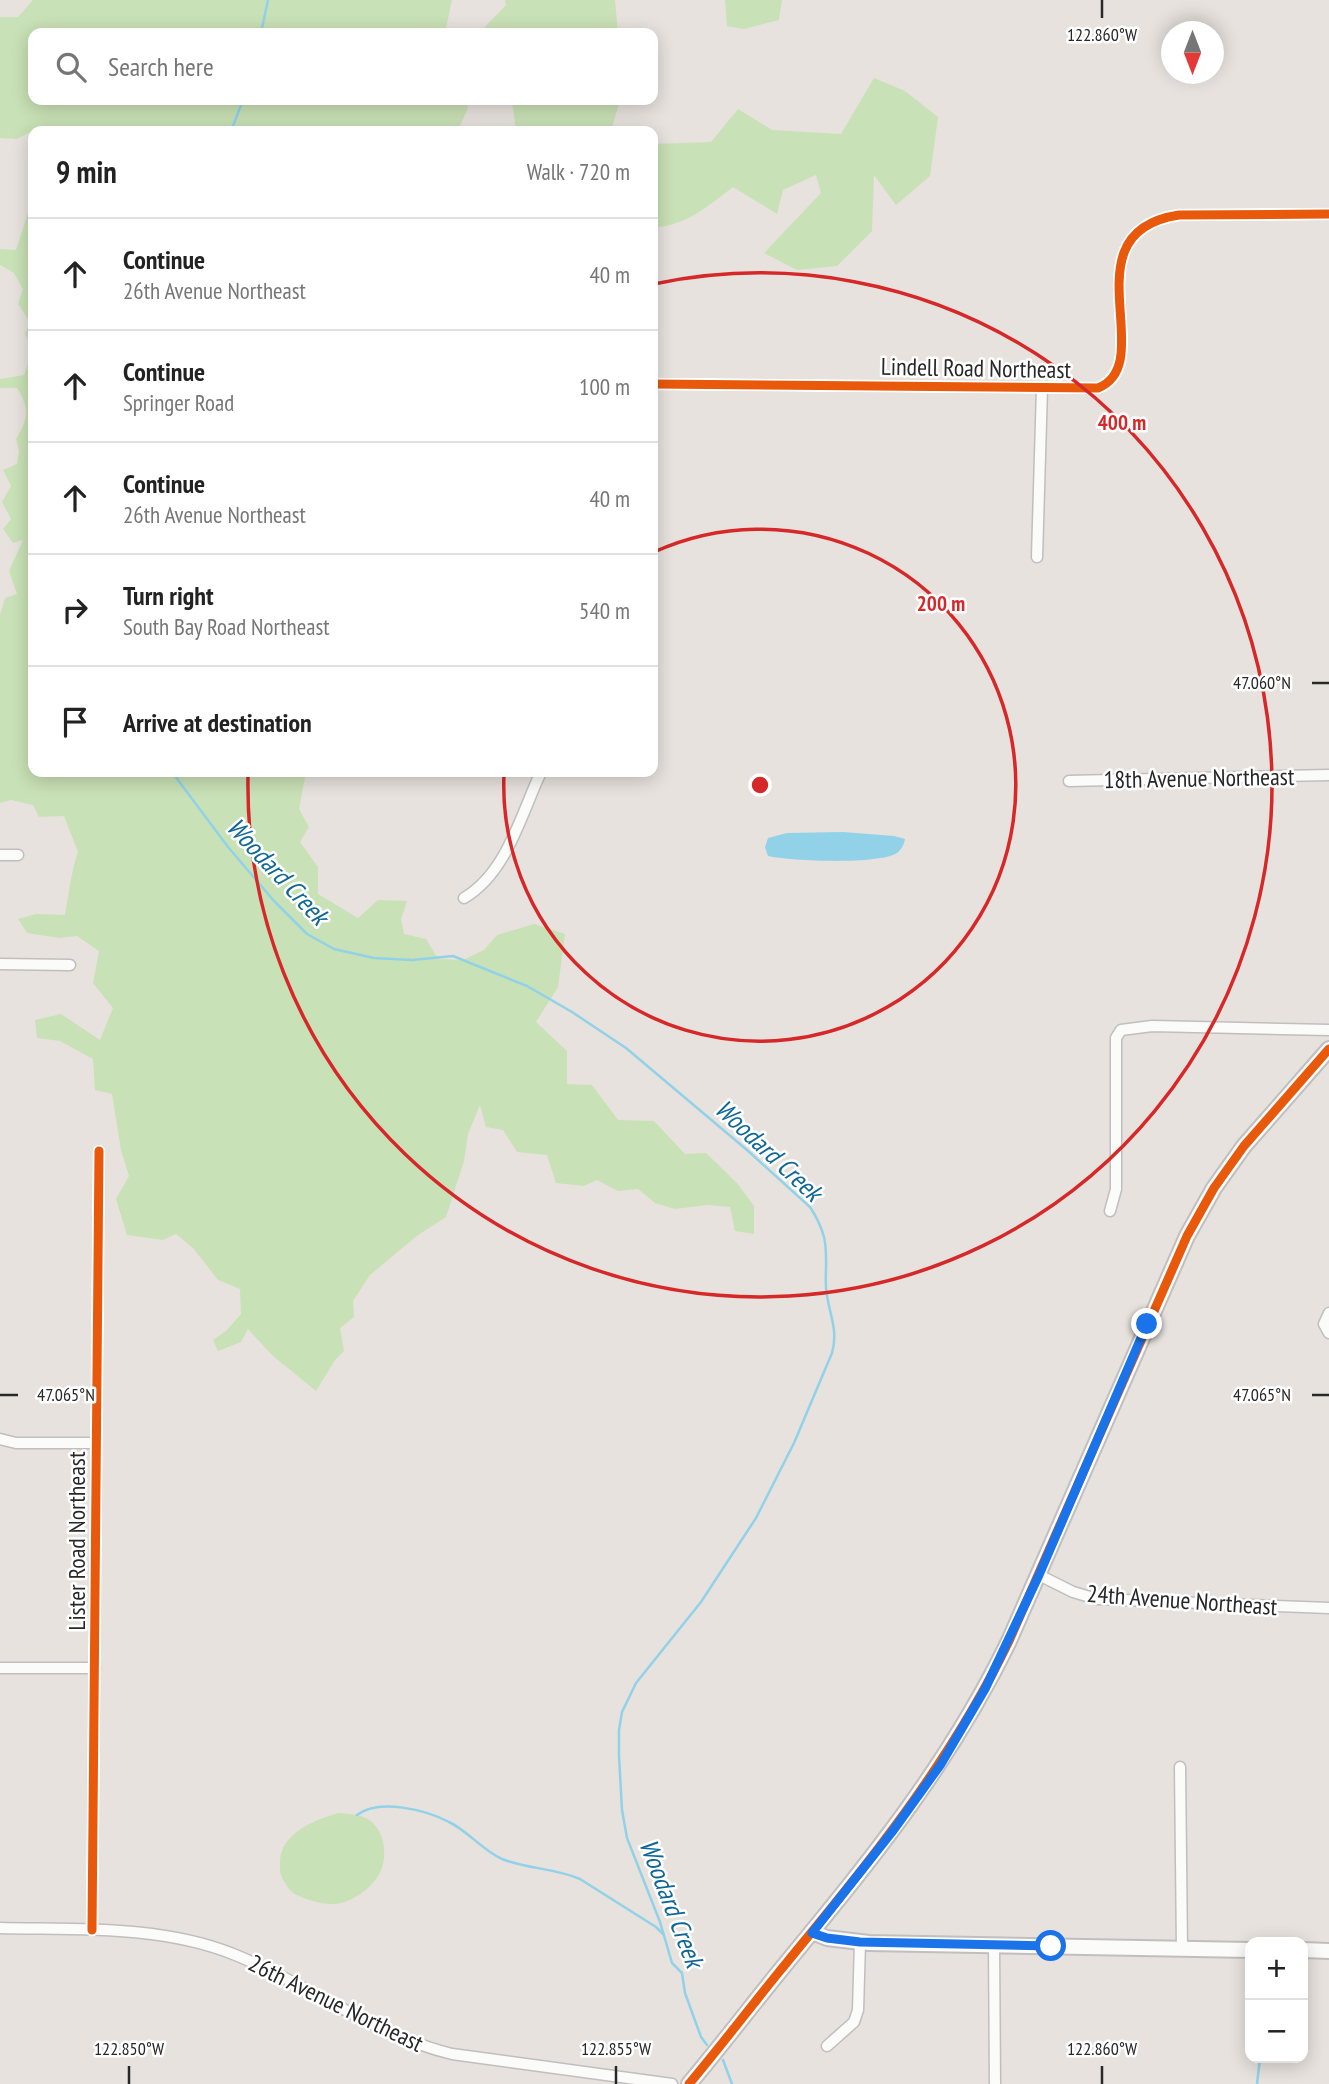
<!DOCTYPE html>
<meta charset="utf-8">
<style>
body{margin:0;font-family:"PT Sans Narrow",sans-serif;background:#f2f2f2;color:#222}
.controls{position:absolute;right:21px;bottom:21px;display:grid;overflow:hidden;border-radius:14px;box-shadow:0 4px 18px #0003}
.controls button{width:63px;height:63px;display:grid;place-items:center;padding:0;border:0;border-bottom:2px solid #e0e0e0;background:#fff;color:#222;font:35px sans-serif}
.compass{position:absolute;left:1161px;top:21px;width:63px;height:63px;border-radius:50%;background:#fff;box-shadow:0 4px 18px #0003;rotate:180deg}
.stop{position:absolute;width:21px;height:21px;margin:-16px;border:5px solid #1a73e8;border-radius:50%;background:#fff}
.stop.end{background:#1a73e8;border-color:#fff;box-shadow:0 2px 7px #0008}
.list{margin:0;padding:0;list-style:none}
h2{display:flex;justify-content:space-between;align-items:center;height:91px;margin:0;padding:0 28px;font-size:30px}
h2 small{font-size:23px;font-weight:400;color:#767676}
.list li{display:grid;grid-template-columns:46px 1fr auto;gap:21px;align-items:center;box-sizing:border-box;height:112px;padding:0 28px;border-top:2px solid #e0e0e0}
.list b{display:block;font-size:26px;white-space:nowrap}
.list p{margin:0;font-size:23px;white-space:nowrap;color:#767676}
.list em{font-size:23px;font-style:normal;color:#767676}
.icon{flex:none;width:38px;height:38px;fill:none;stroke:currentColor;stroke-width:2;stroke-linecap:round;stroke-linejoin:round}
.map{position:relative;flex:none;width:1329px;height:2084px;overflow:hidden}
.search{position:absolute;background:#fff;box-shadow:0 4px 18px #0003;left:28px;top:28px;width:630px;height:77px;display:flex;align-items:center;gap:18px;box-sizing:border-box;padding:0 24px;border-radius:14px;color:#767676;font-size:26px}
.panel{position:absolute;background:#fff;box-shadow:0 4px 18px #0003;left:28px;top:126px;width:630px;height:651px;border-radius:14px}
.map>svg:first-child{display:block}
.green{fill:#c9e1b6}
.water{fill:#91d2e8}
.lines{fill:none;stroke-linecap:round;stroke-linejoin:round}
.stream{stroke:#91d2e8;stroke-width:2.5}
.street-casing{stroke:#c0bebf;stroke-width:13}
.secondary-casing{stroke:#c0bebf;stroke-width:18}
.street{stroke:#fbfbfa;stroke-width:10}
.secondary{stroke:#fbfbfa;stroke-width:14}
.cycleway-casing{stroke:#fff;stroke-width:13}
.cycleway{stroke:#e8590c;stroke-width:9}
.route{stroke:#1a73e8;stroke-width:9}
.ticks{fill:none;stroke:#282828;stroke-width:2.5}
.ring{fill:none;stroke:#d62828;stroke-width:3.5}
.labels{text-anchor:middle;dominant-baseline:central;stroke-width:5;stroke-linejoin:round;paint-order:stroke}
.street-label{font-size:24px;fill:#282828;stroke:#fff}
.water-label{font-size:26px;font-style:italic;fill:#0e6796;stroke:#fff}
.ticks-label{font-size:18px;text-anchor:middle;fill:#282828;stroke:#fff;stroke-width:5;stroke-linejoin:round;paint-order:stroke}
.centre{fill:#d62828;stroke:#fff;stroke-width:3.5}
.ring-label{font-size:21px;text-anchor:middle;font-weight:bold;fill:#d62828;stroke:#fff;stroke-width:5;stroke-linejoin:round;paint-order:stroke}
</style>
<div class="map">
<svg width="1329" height="2084" viewBox="0 0 1329 2084">
<rect width="100%" height="100%" fill="#e7e2dd"/>
<!-- green -->
<g class="green">
<path d="M 33,0 L 452,0 L 445,33 L 33,33 L 33,100 L 465,100 L 468,108 L 458,130 L 33,131 L 33,134 L 30,132 L 17,139 L 0,138 L 0,17 L 18,17 Z"/>
<path d="M 505,0 L 615,0 L 618,33 L 479,33 L 506,5 Z"/>
<path d="M 725,0 L 782,0 L 779,20 L 744,29 L 727,26 Z"/>
<path d="M 874,78 L 905,91 L 938,117 L 930,176 L 896,205 L 874,175 L 872,231 L 837,266 L 797,270 L 764,253 L 821,193 L 816,175 L 783,190 L 777,214 L 733,187 C 705,208 689,224 653,228 L 653,144 L 711,142 L 738,109 L 772,130 L 841,134 Z"/>
<path d="M 512,100 L 620,100 L 611,131 L 516,131 Z"/>
<path d="M 33,197 L 33,348 L 25,334 L 30,322 L 18,304 L 23,289 L 14,273 L 0,265 L 0,249 L 16,250 Z"/>
<path d="M 33,350 L 33,772 L 306,772 L 299,809 L 309,827 L 300,842 L 318,867 L 318,894 L 358,918 L 378,900 L 407,901 L 401,919 L 404,934 L 426,939 L 438,959 L 463,960 L 484,950 L 497,935 L 534,924 L 565,934 L 558,987 L 536,1022 L 567,1051 L 567,1084 L 592,1085 L 618,1120 L 654,1121 L 685,1154 L 706,1153 L 737,1183 L 754,1206 L 754,1234 L 735,1231 L 730,1207 L 707,1205 L 675,1209 L 655,1203 L 638,1189 L 618,1191 L 597,1180 L 584,1186 L 556,1183 L 547,1155 L 517,1152 L 503,1130 L 486,1127 L 480,1105 L 468,1134 L 464,1161 L 446,1217 L 418,1235 L 370,1275 L 353,1301 L 354,1317 L 340,1328 L 344,1351 L 335,1360 L 316,1391 L 273,1356 L 248,1329 L 241,1342 L 218,1351 L 213,1340 L 227,1330 L 241,1314 L 240,1289 L 218,1280 L 193,1248 L 176,1234 L 163,1240 L 127,1235 L 116,1199 L 129,1176 L 121,1150 L 112,1094 L 95,1090 L 93,1059 L 60,1041 L 37,1038 L 35,1020 L 61,1014 L 100,1040 L 113,1008 L 93,983 L 99,951 L 77,936 L 59,938 L 27,933 L 18,919 L 36,914 L 65,915 C 69,894 71,872 78,852 L 64,816 L 39,817 L 33,805 L 11,800 L 0,803 L 0,615 L 5,598 L 17,594 L 9,571 L 23,540 L 13,543 L 3,529 L 11,519 L 2,502 L 11,486 L 3,470 L 17,464 L 19,451 L 16,439 C 29,417 30,410 17,388 L 0,388 L 0,379 L 24,375 Z"/>
<path d="M 339,1813 C 348,1814 357,1814 366,1818 C 386,1828 390,1862 376,1879 C 368,1890 354,1900 341,1903 C 328,1906 310,1901 299,1896 C 291,1893 288,1888 284,1881 C 279,1874 280,1869 280,1861 C 281,1833 316,1819 339,1813 Z"/>
</g>
<!-- water -->
<path class="water" d="M 843,832 L 894,836 L 905,839 C 904,844 902,849 897,853 C 878,865 791,861 768,856 L 765,847 L 768,838 L 787,833 Z"/>
<g class="lines">
<!-- stream -->
<g class="stream">
<path d="M 261,33 L 268,0"/>
<path d="M 231,131 L 243,100"/>
<path d="M 172,772 L 228,847 L 274,901 L 307,934 L 334,949 L 374,958 L 412,960 L 453,956 L 527,986 L 572,1012 L 626,1048 L 747,1150 L 810,1207 C 816,1216 821,1226 824,1237 C 828,1253 825,1272 826,1288 C 828,1312 839,1329 832,1353 L 794,1443 L 756,1518 L 701,1602 L 636,1683 L 622,1712 L 619,1730 L 619,1756 L 622,1810 L 627,1838 L 660,1922 L 672,1963 L 682,1973 L 685,1993 L 701,2037 L 707,2045"/>
<path d="M 357,1815 C 379,1798 426,1810 449,1822 C 468,1831 482,1850 502,1859 C 526,1869 555,1868 580,1879 L 656,1927 L 663,1934"/>
<path d="M 723,2060 L 732,2084"/>
<path d="M 1257,2084 L 1260,2058"/>
</g>
<!-- street casing -->
<g class="street-casing">
<g id="street">
<path d="M 653,384 L 1098,388 C 1161,363 1065,232 1179,215 L 1329,214"/>
<path d="M 1037,557 L 1042,388"/>
<path d="M 1069,781 L 1329,775"/>
<path d="M 0,855 L 18,855"/>
<path d="M 464,898 C 507,873 521,814 541,772"/>
<path d="M 0,964 L 70,965"/>
<path d="M 1110,1211 L 1116,1189 L 1116,1038 L 1121,1030 L 1152,1026 L 1329,1030"/>
<path d="M 1329,1313 L 1324,1324 L 1329,1333"/>
<path d="M 0,1439 L 16,1443 L 95,1443"/>
<path d="M 1039,1575 L 1073,1592 L 1097,1599 L 1329,1608"/>
<path d="M 0,1668 L 95,1668"/>
<path d="M 1180,1767 L 1182,1950"/>
<path d="M 0,1928 C 77,1930 160,1925 233,1954 C 309,1984 373,2035 452,2054 L 672,2084"/>
<path d="M 92,1930 L 99,1151"/>
<path d="M 994,1945 L 995,2084"/>
<path d="M 827,2046 L 854,2022 L 858,2010 L 860,1942"/>
</g>
</g>
<!-- secondary casing -->
<g class="secondary-casing">
<g id="secondary">
<path d="M 812,1932 L 827,1938 L 869,1943 L 1250,1950"/>
<path d="M 1303,1950 L 1329,1951"/>
<path d="M 689,2084 C 720,2047 749,2009 779,1972 C 867,1865 948,1767 1009,1641 L 1187,1236 L 1214,1188 L 1244,1146 L 1329,1049"/>
</g>
</g>
<!-- street -->
<use href="#street" class="street"/>
<!-- secondary -->
<use href="#secondary" class="secondary"/>
<!-- cycleway casing -->
<g class="cycleway-casing">
<g id="cycleway">
<path d="M 653,384 L 1098,388 C 1161,363 1065,232 1179,215 L 1329,214"/>
<path d="M 92,1930 L 99,1151"/>
<path d="M 689,2084 C 720,2047 749,2009 779,1972 C 867,1865 948,1767 1009,1641 L 1187,1236 L 1214,1188 L 1244,1146 L 1329,1049"/>
</g>
</g>
<!-- cycleway -->
<use href="#cycleway" class="cycleway"/>
</g>
<g class="lines">
<!-- route -->
<path class="route" d="M 1051,1946 L 860,1942 L 827,1938 L 812,1933 L 892,1832 L 941,1764 L 985,1689 L 1039,1575 L 1147,1324"/>
</g>
<!-- ticks -->
<path class="ticks" d="M 1102,0 L 1102,18M 1312,683 L 1329,683M 0,1395 L 18,1395M 1312,1395 L 1329,1395M 129,2066 L 129,2084M 616,2066 L 616,2084M 1102,2066 L 1102,2084"/>
<!-- distance rings -->
<g class="ring">
<path d="M654 552A256 256 0 1 1 504 774"/>
<path d="M654 284A512 512 0 1 1 248 776"/>
</g>
<g class="labels">
<!-- street labels -->
<g class="street-label">
<text transform="translate(976 368) rotate(1)">Lindell Road Northeast</text>
<text transform="translate(1199 778) rotate(-1)">18th Avenue Northeast</text>
<text transform="translate(76 1541) rotate(-90)">Lister Road Northeast</text>
<text transform="translate(1182 1600) rotate(4)">24th Avenue Northeast</text>
<text transform="translate(336 2003) rotate(26)">26th Avenue Northeast</text>
</g>
<!-- water labels -->
<g class="water-label">
<text transform="translate(278 871) rotate(47)">Woodard Creek</text>
<text transform="translate(769 1150) rotate(43)">Woodard Creek</text>
<text transform="translate(672 1903) rotate(69)">Woodard Creek</text>
</g>
</g>
<g class="ticks-label">
<text x="1102" y="41">122.860°W</text>
<text x="1262" y="689">47.060°N</text>
<text x="1262" y="1401">47.065°N</text>
<text x="66" y="1401">47.065°N</text>
<text x="129" y="2055">122.850°W</text>
<text x="616" y="2055">122.855°W</text>
<text x="1102" y="2055">122.860°W</text>
</g>
<circle cx="760" cy="785" r="10" class="centre"/>
<g class="ring-label">
<text x="1122" y="430">400 m</text>
<text x="941" y="611">200 m</text>
</g>
</svg>
<div class="controls">
<button>+</button>
<button>−</button>
</div>
<svg class="compass" viewBox="-18 -18 36 36"><path d="M0-13l5 13h-10z" fill="#e53935"/><path d="M0 13l5-13h-10z" fill="#767676"/></svg>
<div class="stop" style="left:1051px;top:1946px"></div>
<div class="stop end" style="left:1147px;top:1324px"></div>
<div class="search"><svg class="icon" aria-label="search" viewBox="0 0 24 24"><circle cx="10" cy="10" r="6"/><path d="M15 15l6 6"/></svg>Search here</div>
<section class="panel">
<h2>9 min<small>Walk · 720 m</small></h2>
<ul class="list">
<li><svg class="icon" aria-label="ahead" viewBox="0 0 24 24"><path d="M12 20V5M6 11l6-6 6 6"/></svg><div><b>Continue</b><p>26th Avenue Northeast</p></div><em>40 m</em></li>
<li><svg class="icon" aria-label="ahead" viewBox="0 0 24 24"><path d="M12 20V5M6 11l6-6 6 6"/></svg><div><b>Continue</b><p>Springer Road</p></div><em>100 m</em></li>
<li><svg class="icon" aria-label="ahead" viewBox="0 0 24 24"><path d="M12 20V5M6 11l6-6 6 6"/></svg><div><b>Continue</b><p>26th Avenue Northeast</p></div><em>40 m</em></li>
<li><svg class="icon" aria-label="right" viewBox="0 0 24 24"><path d="M7 20v-9h11M14 6l5 5-5 5"/></svg><div><b>Turn right</b><p>South Bay Road Northeast</p></div><em>540 m</em></li>
<li><svg class="icon" aria-label="arrive" viewBox="0 0 24 24"><path d="M6 21V4h12l-3 4 3 4H6"/></svg><div><b>Arrive at destination</b></div></li>
</ul>
</section>
</div>
